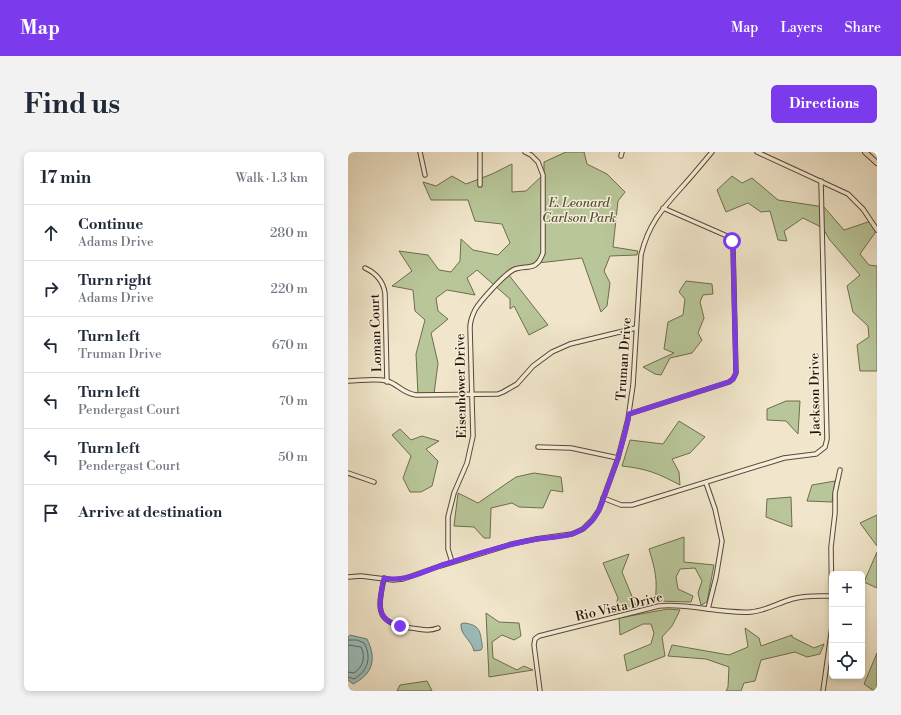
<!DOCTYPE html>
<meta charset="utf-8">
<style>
body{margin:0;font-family:"Libre Bodoni",serif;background:#f2f2f3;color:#1f2937}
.controls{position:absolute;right:12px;bottom:12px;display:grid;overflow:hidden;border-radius:6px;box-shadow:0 2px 6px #0003}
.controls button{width:36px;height:36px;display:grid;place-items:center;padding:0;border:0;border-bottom:1px solid #e0e1e3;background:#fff;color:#1f2937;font:20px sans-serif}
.stop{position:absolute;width:12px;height:12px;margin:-9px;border:3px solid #7c3aed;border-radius:50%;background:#fff}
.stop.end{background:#7c3aed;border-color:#fff;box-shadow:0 1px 4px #0008}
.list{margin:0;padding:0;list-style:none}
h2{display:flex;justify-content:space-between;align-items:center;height:52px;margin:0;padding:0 16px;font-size:17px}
h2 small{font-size:13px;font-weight:400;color:#747a83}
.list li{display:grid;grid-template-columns:26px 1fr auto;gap:12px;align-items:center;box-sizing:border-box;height:56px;padding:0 16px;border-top:1px solid #e0e1e3}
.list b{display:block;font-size:15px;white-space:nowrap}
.list p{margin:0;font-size:13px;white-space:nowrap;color:#747a83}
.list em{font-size:13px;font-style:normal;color:#747a83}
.icon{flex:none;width:22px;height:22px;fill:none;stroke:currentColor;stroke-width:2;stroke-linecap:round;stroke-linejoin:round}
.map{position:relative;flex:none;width:529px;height:539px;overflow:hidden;border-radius:6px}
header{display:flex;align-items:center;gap:24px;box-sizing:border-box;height:56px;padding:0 20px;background:#7c3aed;color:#fff}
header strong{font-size:19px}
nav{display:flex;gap:22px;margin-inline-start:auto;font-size:14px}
.intro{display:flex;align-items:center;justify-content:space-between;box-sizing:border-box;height:96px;padding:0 24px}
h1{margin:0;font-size:28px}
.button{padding:10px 18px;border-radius:6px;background:#7c3aed;color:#fff;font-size:14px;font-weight:700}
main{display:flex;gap:24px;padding:0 24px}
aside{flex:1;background:#fff;border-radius:6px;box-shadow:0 2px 6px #0003}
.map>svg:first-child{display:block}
.green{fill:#b8c699;stroke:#6e6d4c}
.water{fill:#9bbebc;stroke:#6c7a71}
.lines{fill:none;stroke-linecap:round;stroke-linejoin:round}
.shore{stroke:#60695e;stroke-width:1}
.minor-casing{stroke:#584833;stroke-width:5.5}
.major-casing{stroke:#251400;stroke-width:6}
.minor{stroke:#f6efdd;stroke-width:3.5}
.major{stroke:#f1e6cb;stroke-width:4.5}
.route{stroke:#7c3aed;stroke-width:5}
.labels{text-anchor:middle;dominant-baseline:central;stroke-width:3;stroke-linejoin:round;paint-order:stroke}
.park-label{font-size:13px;font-style:italic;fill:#585236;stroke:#f6efdd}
.street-label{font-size:13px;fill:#251400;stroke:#f6efdd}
</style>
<header>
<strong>Map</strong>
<nav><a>Map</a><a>Layers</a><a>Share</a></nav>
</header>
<div class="intro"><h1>Find us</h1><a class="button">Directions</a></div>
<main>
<aside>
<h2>17 min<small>Walk · 1.3 km</small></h2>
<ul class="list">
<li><svg class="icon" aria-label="ahead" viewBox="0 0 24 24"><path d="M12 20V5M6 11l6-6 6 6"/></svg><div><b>Continue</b><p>Adams Drive</p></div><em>280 m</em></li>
<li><svg class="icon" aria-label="right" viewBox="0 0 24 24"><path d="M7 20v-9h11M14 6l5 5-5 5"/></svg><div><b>Turn right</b><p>Adams Drive</p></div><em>220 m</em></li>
<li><svg class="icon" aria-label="left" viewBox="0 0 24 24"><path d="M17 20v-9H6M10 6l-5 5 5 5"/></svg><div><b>Turn left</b><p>Truman Drive</p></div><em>670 m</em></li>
<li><svg class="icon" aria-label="left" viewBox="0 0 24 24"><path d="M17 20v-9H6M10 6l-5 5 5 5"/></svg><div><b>Turn left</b><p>Pendergast Court</p></div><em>70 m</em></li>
<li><svg class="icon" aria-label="left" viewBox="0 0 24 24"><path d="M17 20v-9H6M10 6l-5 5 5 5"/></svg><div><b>Turn left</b><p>Pendergast Court</p></div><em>50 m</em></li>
<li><svg class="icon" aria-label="arrive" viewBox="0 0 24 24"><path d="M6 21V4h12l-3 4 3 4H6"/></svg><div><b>Arrive at destination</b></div></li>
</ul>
</aside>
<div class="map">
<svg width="529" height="539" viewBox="0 0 529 539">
<rect width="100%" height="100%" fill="#f1e6cb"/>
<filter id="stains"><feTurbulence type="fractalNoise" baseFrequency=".005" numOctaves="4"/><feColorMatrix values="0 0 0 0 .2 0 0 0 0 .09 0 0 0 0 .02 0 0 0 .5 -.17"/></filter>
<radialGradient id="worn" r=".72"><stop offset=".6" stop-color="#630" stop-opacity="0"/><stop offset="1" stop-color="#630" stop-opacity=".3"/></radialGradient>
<!-- green -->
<g class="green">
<path d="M 218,0 L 236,0 L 239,12 L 259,22 L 277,40 L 270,49 L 265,95 L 290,99 L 289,103 L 262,104 L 256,119 L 262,131 L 259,154 L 253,160 L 234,106 L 190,111 L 160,122 L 200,173 L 181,183 L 166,154 L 162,157 L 162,147 L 129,118 L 119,126 L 127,143 L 99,138 L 88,146 L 90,159 L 100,167 L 83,181 L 90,211 L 86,242 L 70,243 L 68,202 L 77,168 L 67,159 L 65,138 L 44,134 L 64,119 L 51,99 L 80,103 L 91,118 L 103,120 L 112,109 L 113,87 L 125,98 L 150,103 L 162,91 L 154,72 L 127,69 L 120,48 L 83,48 L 75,30 L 88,34 L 104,24 L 118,32 L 144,22 L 164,12 L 164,40 L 178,39 L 196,22 L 196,10 Z"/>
<path d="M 384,24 L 394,31 L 404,26 L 430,48 L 476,55 L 496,78 L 523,69 L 529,78 L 512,102 L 521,113 L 529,114 L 529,219 L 512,219 L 509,193 L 521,185 L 520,174 L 505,160 L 499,134 L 512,123 L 481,87 L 475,76 L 455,66 L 436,79 L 439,89 L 430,88 L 422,59 L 413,60 L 400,51 L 378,60 L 369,38 Z"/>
<path d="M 338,129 L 364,132 L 365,142 L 355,143 L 352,150 L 356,166 L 350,181 L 354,188 L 344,201 L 322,206 L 313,223 L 307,222 L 295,215 L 326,201 L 316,197 L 320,170 L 335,163 L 337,147 L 331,140 Z"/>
<path d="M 438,249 L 452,249 L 450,282 L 438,269 L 419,268 L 419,257 Z"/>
<path d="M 331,269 L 357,285 L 342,301 L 324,307 L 331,320 L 332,333 C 309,321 300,317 274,314 L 282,288 L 315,292 Z"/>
<path d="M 52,277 L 63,288 L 74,284 L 91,289 L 78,297 L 90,309 L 84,334 L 73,340 L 62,340 L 55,326 L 63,304 L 44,283 Z"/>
<path d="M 186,321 L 213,325 L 215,340 L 203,338 L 195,356 L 171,355 L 164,351 L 143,356 L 142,386 L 136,386 L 126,375 L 106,374 L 110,341 L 130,351 L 168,325 Z"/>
<path d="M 487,329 L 484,350 L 459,349 L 464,333 Z"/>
<path d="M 443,345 L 444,375 L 418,365 L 419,347 Z"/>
<path d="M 529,363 L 529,394 L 512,371 Z"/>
<path d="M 336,385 L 336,410 L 366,413 L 359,450 L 353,453 L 350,441 L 354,429 L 347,416 L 332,417 L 328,425 L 330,437 L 345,444 L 343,450 L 307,449 C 310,428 307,417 301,397 Z"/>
<path d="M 529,400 L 529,436 L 516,430 Z"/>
<path d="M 281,402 L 274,420 L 288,454 L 266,461 L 270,446 L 255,411 Z"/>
<path d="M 320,457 L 332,458 L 324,474 L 314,485 L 317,504 L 279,519 L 276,503 L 303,492 L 306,481 L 303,472 L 295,472 L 272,483 L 271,466 Z"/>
<path d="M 138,461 L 151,470 L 171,471 L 173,484 L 166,488 L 154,483 L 144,490 L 145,506 L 169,518 L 176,514 L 185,518 L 141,525 Z"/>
<path d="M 397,476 L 411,486 L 413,494 L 444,483 L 444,485 L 466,496 L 476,492 L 472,502 L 459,505 L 447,500 L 413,508 L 407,529 L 396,531 L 393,539 L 378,539 L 380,535 L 381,515 L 358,507 L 320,504 L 324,493 L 381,503 L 400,495 Z"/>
<path d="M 529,501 L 529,539 L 526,539 L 516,532 Z"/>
<path d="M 79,529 L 84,539 L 49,539 L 52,533 Z"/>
</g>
<!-- water -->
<g class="water">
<path d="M 116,471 C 132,473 132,479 134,492 C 134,497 136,493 133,498 L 126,499 C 123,487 112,483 113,472 Z"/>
<path d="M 2,483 L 19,487 C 29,507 25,522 5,532 L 0,528 L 0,485 Z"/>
</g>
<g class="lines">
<!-- shore -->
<g class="shore">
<path d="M 0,488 L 9,488 L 16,491 C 24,505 20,519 6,527 L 0,525"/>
<path d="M 0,493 L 13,495 C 18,505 15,515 6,521 L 0,520"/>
</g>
<!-- minor casing -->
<g class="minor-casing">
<g id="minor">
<path d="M 72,0 L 77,23"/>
<path d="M 132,0 L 132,33"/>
<path d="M 409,0 L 500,42 L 515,57 L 529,78"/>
<path d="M 273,4 L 274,0"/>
<path d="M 17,116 C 28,121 35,129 37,141 L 39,230"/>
<path d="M 0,229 C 12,229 27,226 39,229 C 50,232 54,241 68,243 L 150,242 L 155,240 L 169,232 L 185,214 L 204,200 L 222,192 L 288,176"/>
<path d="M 281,262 L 381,230 L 385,227 L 388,221 L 385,95 L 384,89 L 379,84 L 315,56"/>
<path d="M 190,295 L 223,296 L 270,306"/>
<path d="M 0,321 L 26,330"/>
<path d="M 358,331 L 367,357 L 374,389 L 368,425 L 360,457"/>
<path d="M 255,346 L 273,353 L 284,353 L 436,306 L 468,302 L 477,295 L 479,287 L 473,29"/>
<path d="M 104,410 L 100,397 L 100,365 L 106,341 L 119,311 L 125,284 L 122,176 C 122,170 124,164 127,158 C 132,149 156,123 165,118 C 178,112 188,121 195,101 L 195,23 L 190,10 L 183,3 L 177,0"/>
<path d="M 0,425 L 13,424 L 45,428 L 55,427 L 92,414 L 164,392 L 188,387 L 224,382 L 235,377 L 244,368 L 251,358 L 270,306 L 280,267 L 285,233 L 293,103 C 300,73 314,57 334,35 C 344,24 354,12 364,0"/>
<path d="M 36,426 C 30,457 26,471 63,476 C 73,477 80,480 90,476"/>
<path d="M 192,539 L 186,493 L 187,487 L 191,484 L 311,454 C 341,451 372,462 403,460 C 417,459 430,451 444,447 C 457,443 470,444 483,444"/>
<path d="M 475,539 L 484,475 L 483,395 L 487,361 L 487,341 L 492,318"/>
</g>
</g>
<!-- major casing -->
<g class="major-casing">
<path id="major" d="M 517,0 L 529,11"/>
</g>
<!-- minor -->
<use href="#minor" class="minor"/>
<!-- major -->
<use href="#major" class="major"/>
</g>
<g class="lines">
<!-- route -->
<path class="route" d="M 52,474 C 25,468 32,447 36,426 C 58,430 74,420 94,413 C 123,404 154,393 184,388 C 204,384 226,387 241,372 C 252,362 255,347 260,334 C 269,310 277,287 281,262 L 381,230 L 385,227 L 388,221 L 385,95 L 384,89"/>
</g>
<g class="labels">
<!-- park labels -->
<g class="park-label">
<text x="231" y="51">E. Leonard<tspan x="231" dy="15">Carlson Park</tspan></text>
</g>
<!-- street labels -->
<g class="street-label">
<text transform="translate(28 181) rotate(-92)">Loman Court</text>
<text transform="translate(276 207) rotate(-86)">Truman Drive</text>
<text transform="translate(113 234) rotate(-91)">Eisenhower Drive</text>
<text transform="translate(467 242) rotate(-91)">Jackson Drive</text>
<text transform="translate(271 455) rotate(-13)">Rio Vista Drive</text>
</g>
</g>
<rect width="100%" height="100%" filter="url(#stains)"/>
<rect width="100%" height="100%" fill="url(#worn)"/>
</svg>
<div class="controls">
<button>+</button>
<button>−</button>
<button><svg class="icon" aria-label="locate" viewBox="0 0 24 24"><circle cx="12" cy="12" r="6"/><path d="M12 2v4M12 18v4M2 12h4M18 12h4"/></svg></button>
</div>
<div class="stop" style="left:384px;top:89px"></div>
<div class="stop end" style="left:52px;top:474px"></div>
</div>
</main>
